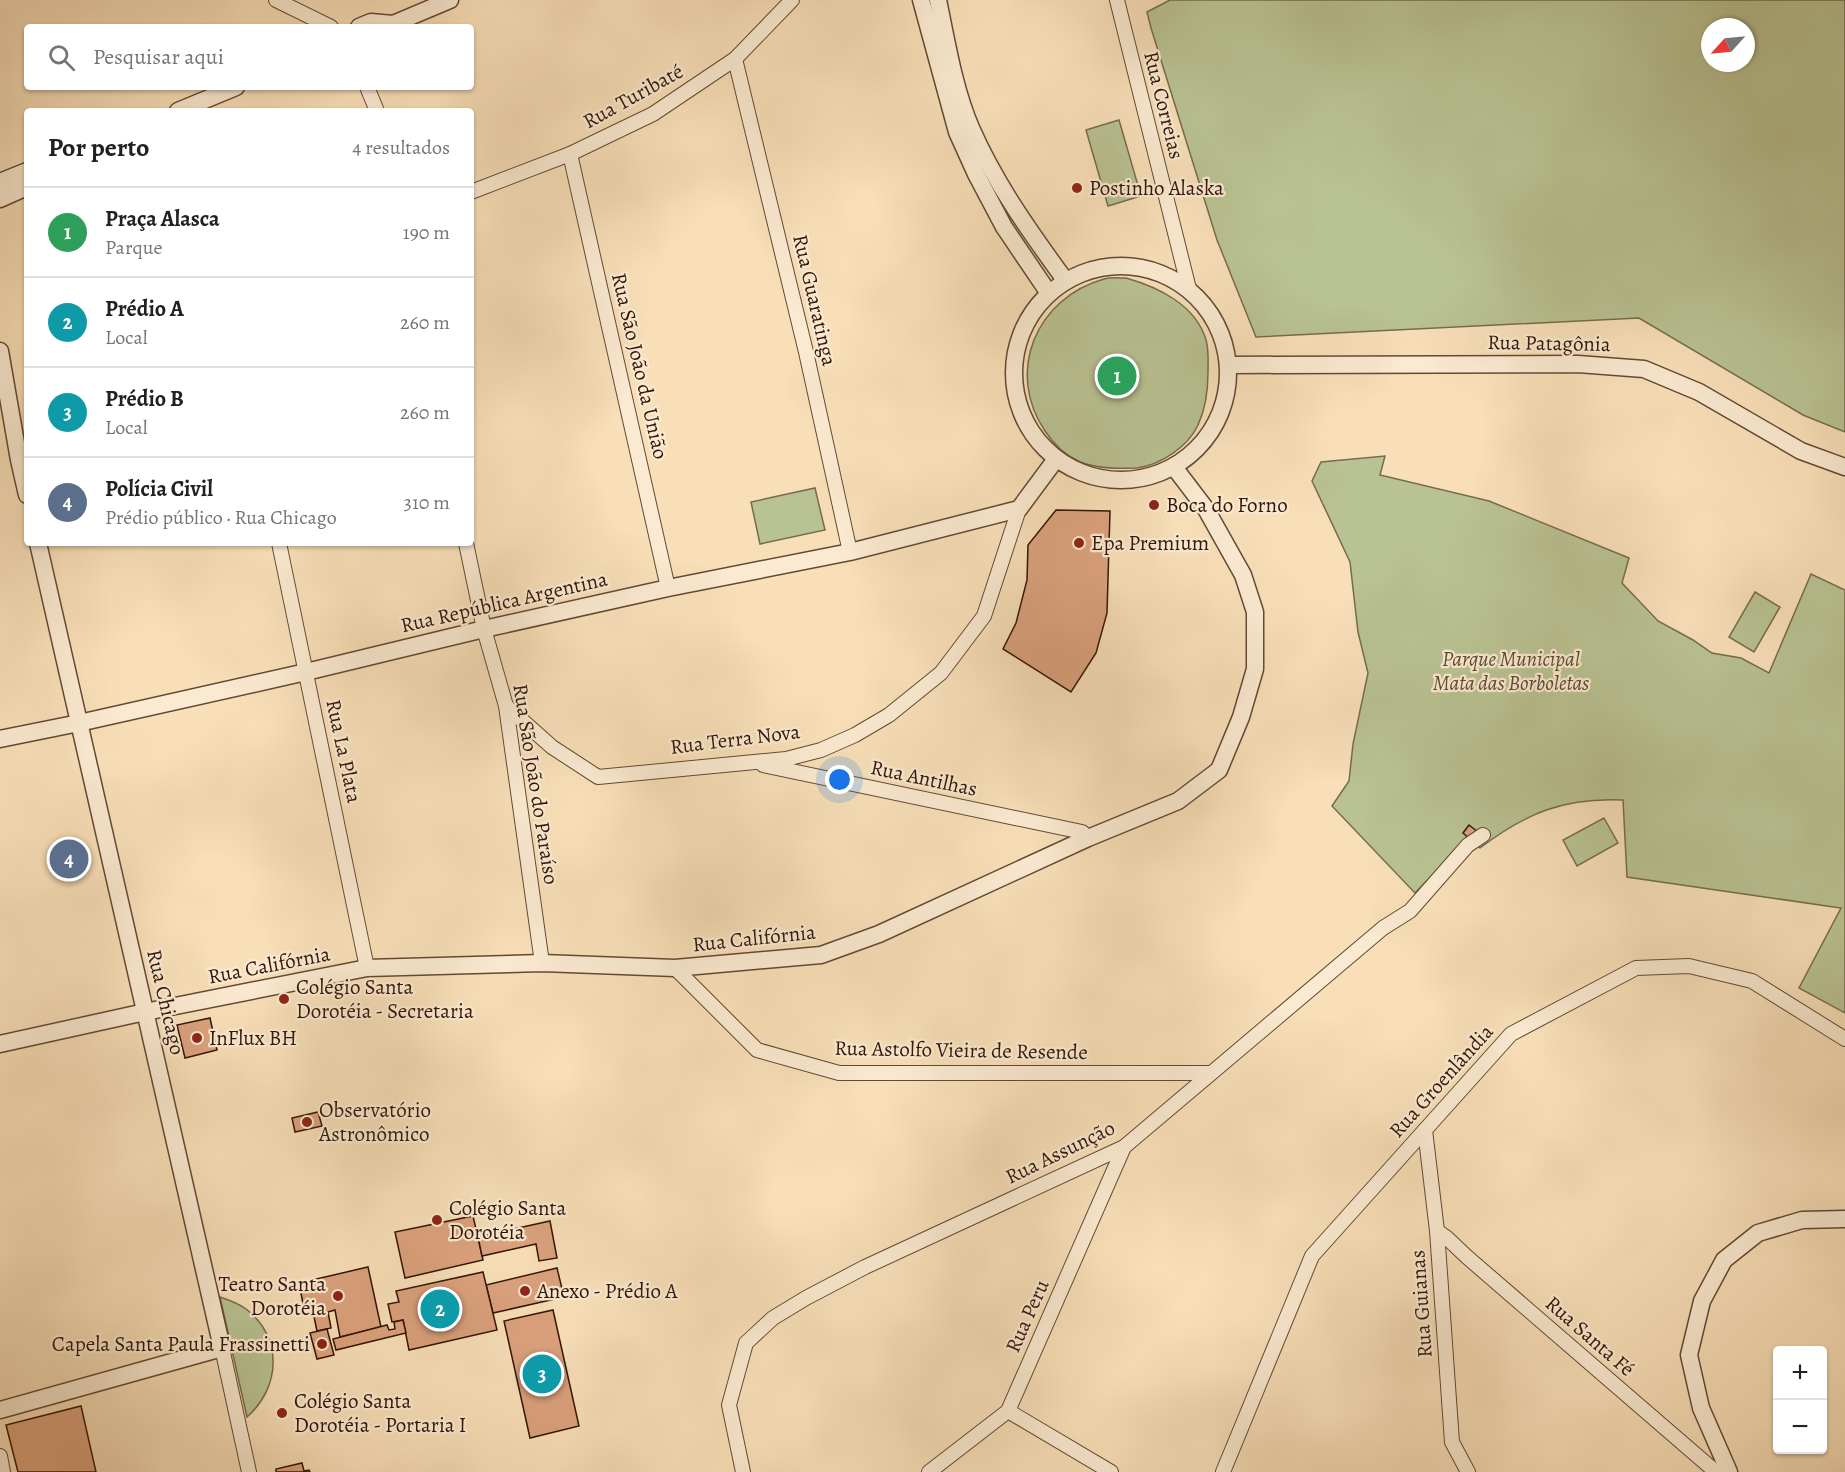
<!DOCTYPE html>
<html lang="pt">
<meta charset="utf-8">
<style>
body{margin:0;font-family:Alegreya,serif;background:#f2f2f2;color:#202124}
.controls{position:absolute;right:18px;bottom:18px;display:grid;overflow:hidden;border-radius:6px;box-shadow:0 2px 4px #0004}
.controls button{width:54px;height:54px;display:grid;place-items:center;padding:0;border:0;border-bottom:2px solid #e0e0e0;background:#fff;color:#202124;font:30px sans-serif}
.compass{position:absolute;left:1701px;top:18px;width:54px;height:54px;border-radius:50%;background:#fff;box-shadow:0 2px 4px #0004;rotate:243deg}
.you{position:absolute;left:840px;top:780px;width:21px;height:21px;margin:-15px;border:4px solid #fff;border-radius:50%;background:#1a73e8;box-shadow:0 0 0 9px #1a73e833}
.badge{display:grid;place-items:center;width:39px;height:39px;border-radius:50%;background:#8f2418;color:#fff;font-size:20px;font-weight:700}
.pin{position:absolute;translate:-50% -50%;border:3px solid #fff;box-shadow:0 2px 6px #0006}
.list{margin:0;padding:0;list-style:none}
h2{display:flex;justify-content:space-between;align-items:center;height:78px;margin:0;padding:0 24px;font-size:26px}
h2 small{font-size:20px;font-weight:400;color:#757577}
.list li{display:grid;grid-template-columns:39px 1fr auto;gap:18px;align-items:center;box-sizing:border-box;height:90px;padding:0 24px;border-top:2px solid #e0e0e0}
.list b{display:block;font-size:22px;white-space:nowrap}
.list p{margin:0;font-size:20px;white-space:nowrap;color:#757577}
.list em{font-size:20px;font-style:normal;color:#757577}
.icon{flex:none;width:33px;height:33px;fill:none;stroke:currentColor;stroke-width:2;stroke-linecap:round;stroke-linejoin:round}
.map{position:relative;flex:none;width:1845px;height:1472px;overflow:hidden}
.search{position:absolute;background:#fff;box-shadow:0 2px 4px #0004;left:24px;top:24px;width:450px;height:66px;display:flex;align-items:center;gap:15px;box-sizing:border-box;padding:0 21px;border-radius:6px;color:#757577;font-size:22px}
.panel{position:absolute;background:#fff;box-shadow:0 2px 4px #0004;left:24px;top:108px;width:450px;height:438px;border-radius:6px}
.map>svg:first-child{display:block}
.green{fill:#b9c292;stroke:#766c4c;stroke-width:1.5;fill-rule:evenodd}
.building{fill:#dba27d;stroke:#341507;stroke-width:1.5}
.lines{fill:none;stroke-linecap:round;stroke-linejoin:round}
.minor-casing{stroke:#654833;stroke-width:16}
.tertiary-casing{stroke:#654833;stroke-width:19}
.minor{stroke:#faead1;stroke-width:14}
.tertiary{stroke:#faead1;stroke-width:16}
.poi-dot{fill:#8f2418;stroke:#faead1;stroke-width:2}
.labels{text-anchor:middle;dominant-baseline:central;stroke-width:4.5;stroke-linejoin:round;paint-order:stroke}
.street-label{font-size:21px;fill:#341507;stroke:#faead1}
.poi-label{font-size:21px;fill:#341507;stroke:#faead1;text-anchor:start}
.park-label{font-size:21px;font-style:italic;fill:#5c4931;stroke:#faead1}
</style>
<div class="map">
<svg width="1845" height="1472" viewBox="0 0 1845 1472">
<rect width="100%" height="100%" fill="#f8dfb8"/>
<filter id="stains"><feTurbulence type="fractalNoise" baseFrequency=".00333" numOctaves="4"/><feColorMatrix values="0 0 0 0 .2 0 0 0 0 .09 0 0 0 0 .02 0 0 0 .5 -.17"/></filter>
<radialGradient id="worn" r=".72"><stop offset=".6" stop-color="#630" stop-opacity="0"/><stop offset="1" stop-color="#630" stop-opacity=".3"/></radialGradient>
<!-- green -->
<g class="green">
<path d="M 1170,0 L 1845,0 L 1845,432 L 1803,415 L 1639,318 L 1256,337 L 1217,240 L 1151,28 L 1147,12 ZM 1710,27 L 1746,27 L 1746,63 L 1710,63 Z"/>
<path d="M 1119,120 L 1141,196 L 1108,206 L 1086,130 Z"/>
<path d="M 1126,278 C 1158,287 1196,305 1206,340 C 1209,350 1208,361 1208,372 C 1208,391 1206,408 1198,425 C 1188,447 1160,465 1137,468 C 1118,469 1096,469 1078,461 C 1065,455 1053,443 1045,431 C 1005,372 1036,298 1104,279 C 1111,277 1119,278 1126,278 Z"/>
<path d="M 1385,456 L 1380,475 L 1489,501 L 1629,558 L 1622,583 L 1658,621 L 1693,640 L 1712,653 L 1741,658 L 1769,673 L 1811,574 L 1845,590 L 1845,1013 L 1799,988 L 1841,908 L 1627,877 L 1623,800 C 1565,797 1526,813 1480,848 L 1468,838 L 1415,893 L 1332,806 L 1349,781 L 1353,744 L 1368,673 L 1358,632 L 1350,562 L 1312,481 L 1321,462 Z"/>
<path d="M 815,488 L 825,530 L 760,544 L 751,502 Z"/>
<path d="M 1755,592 L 1780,607 L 1754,652 L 1729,637 Z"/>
<path d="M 1604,818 L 1618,843 L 1577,866 L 1563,840 Z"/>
<path d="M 220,1297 C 229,1300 238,1303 246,1309 C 283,1337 281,1387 247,1417 Z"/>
</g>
<!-- building -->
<g class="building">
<path d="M 1056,510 L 1110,511 L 1107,613 L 1096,653 L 1071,692 L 1003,649 L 1016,623 L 1027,580 L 1028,545 Z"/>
<path d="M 1469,825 L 1478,832 L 1471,840 L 1463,833 Z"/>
<path d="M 210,1018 L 217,1050 L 185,1058 L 177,1025 Z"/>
<path d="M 318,1112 L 322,1126 L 295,1132 L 292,1118 Z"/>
<path d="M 473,1216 L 483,1260 L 405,1278 L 395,1232 Z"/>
<path d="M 550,1221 L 557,1258 L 539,1261 L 536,1244 L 482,1256 L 478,1237 Z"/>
<path d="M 368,1267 L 381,1327 L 340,1337 L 335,1310 L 328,1312 L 331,1328 L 317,1331 L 313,1312 L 305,1314 L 299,1283 Z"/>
<path d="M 557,1268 L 564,1297 L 493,1313 L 486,1285 Z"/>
<path d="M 483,1272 L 497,1330 L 409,1350 L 403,1320 L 392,1322 L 388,1304 L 399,1302 L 396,1291 Z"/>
<path d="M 553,1310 L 579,1426 L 530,1438 L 504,1321 Z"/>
<path d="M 403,1320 L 406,1333 L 336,1350 L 333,1339 L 387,1325 L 389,1330 L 395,1329 L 394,1322 Z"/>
<path d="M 327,1329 L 334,1355 L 317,1359 L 310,1333 Z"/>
<path d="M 81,1406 L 96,1472 L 18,1472 L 6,1425 Z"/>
<path d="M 302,1463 L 304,1471 L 309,1470 L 310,1472 L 276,1472 L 276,1469 Z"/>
</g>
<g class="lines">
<!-- minor casing -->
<g class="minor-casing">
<g id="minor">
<path d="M 276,0 L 331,27"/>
<path d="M 1117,0 L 1189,289"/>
<path d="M 735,59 L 806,352 L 850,552"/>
<path d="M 367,87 L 377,111"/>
<path d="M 570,154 L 668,588"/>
<path d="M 471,192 L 570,154 L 653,114 L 735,59 L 792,0"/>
<path d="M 279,543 L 367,968"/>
<path d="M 466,543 L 484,629 L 506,706 L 542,963"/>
<path d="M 506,706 L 552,747 L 598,777 L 786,759 L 821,750 L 855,735 L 889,715 L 941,673 L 984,616 L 1019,509"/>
<path d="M 763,765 L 1082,832 L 1088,838"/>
<path d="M 675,968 L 757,1050 L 839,1073 L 1211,1073"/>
<path d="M 1425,1130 L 1437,1231 L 1452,1442 L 1468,1472"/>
<path d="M 1437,1231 L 1447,1238 L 1467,1257 L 1716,1472"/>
<path d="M 222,1348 L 249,1472"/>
<path d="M 1008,1411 L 1111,1472"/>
<path d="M 0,1456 L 3,1472"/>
<path d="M 743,1472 L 729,1405 L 746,1343 L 773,1318 L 806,1298 L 865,1267 L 1124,1147 L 1383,928 L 1410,911 L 1468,845 L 1483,835"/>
<path d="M 929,1472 L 1008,1411 L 1124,1147"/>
<path d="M 1223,1472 L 1312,1256 L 1511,1034 L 1636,968 L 1689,966 L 1752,981 L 1845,1039"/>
</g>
</g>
<!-- tertiary casing -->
<g class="tertiary-casing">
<g id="tertiary">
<path d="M 921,0 L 957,132 L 976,174 L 1004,227 L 1048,292"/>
<path d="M 938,0 C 947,43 954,88 971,128 C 995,183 1030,232 1065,280"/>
<path d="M 359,27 L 371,22 L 393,24"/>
<path d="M 390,27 L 393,24 L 450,0"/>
<path d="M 178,111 L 236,87"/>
<path d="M 0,182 L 27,171"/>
<path d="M 0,199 L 27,187"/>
<circle cx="1121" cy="373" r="107"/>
<path d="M 0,351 L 19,460 L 27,495"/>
<path d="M 1228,365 L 1578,364 L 1644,369 L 1699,392 L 1801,451 L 1845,467"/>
<path d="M 0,739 L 79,723 L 306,672 L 484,629 L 668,588 L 850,552 L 1019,509 L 1056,459"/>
<path d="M 0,1044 L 145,1012 L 367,968 L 542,963 L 675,968 L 821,955 L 879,934 L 1088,838 L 1178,801 L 1219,770 L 1241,717 L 1255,669 L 1255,612 L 1243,575 L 1206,509 L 1174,467"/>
<path d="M 0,1410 L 222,1348 L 38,543"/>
<path d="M 1729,1472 L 1701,1408 L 1689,1355 L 1702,1301 L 1724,1260 L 1758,1233 L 1802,1220 L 1845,1219"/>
</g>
</g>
<!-- minor -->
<use href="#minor" class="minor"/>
<!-- tertiary -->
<use href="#tertiary" class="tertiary"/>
</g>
<!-- markers -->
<g class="poi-dot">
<circle cx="1077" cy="188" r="6"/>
<circle cx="1154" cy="505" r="6"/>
<circle cx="1079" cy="543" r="6"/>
<circle cx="284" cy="999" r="6"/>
<circle cx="197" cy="1038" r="6"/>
<circle cx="307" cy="1122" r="6"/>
<circle cx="437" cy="1220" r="6"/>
<circle cx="525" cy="1291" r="6"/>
<circle cx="338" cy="1296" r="6"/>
<circle cx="322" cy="1344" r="6"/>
<circle cx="282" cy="1413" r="6"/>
</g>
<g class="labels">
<!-- street labels -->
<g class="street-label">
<text transform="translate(633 96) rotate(-29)">Rua Turibaté</text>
<text transform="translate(1164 105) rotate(76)">Rua Correias</text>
<text transform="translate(815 300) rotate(77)">Rua Guaratinga</text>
<text transform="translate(1549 343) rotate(1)">Rua Patagônia</text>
<text transform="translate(640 366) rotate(77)">Rua São João da União</text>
<text transform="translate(504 602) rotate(-13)">Rua República Argentina</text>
<text transform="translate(735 739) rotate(-7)">Rua Terra Nova</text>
<text transform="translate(344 751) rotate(78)">Rua La Plata</text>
<text transform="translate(924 778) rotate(12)">Rua Antilhas</text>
<text transform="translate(536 784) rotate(81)">Rua São João do Paraíso</text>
<text transform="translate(754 938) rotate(-6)">Rua Califórnia</text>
<text transform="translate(269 965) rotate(-11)">Rua Califórnia</text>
<text transform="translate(166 1002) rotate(77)">Rua Chicago</text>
<text transform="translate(961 1050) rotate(1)">Rua Astolfo Vieira de Resende</text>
<text transform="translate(1441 1081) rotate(-48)">Rua Groenlândia</text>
<text transform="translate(1060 1152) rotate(-26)">Rua Assunção</text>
<text transform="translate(1421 1304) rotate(-94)">Rua Guianas</text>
<text transform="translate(1027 1316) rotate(-66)">Rua Peru</text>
<text transform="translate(1590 1336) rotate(41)">Rua Santa Fé</text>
</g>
<!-- poi labels -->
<g class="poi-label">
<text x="1089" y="188">Postinho Alaska</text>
<text x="1166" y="505">Boca do Forno</text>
<text x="1091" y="543">Epa Premium</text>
<text x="296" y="987">Colégio Santa<tspan x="296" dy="24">Dorotéia - Secretaria</tspan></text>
<text x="209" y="1038">InFlux BH</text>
<text x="319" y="1110">Observatório<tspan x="319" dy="24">Astronômico</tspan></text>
<text x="449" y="1208">Colégio Santa<tspan x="449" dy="24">Dorotéia</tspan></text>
<text x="326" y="1284" text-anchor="end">Teatro Santa<tspan x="326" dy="24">Dorotéia</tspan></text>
<text x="537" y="1291">Anexo - Prédio A</text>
<text x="310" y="1344" text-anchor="end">Capela Santa Paula Frassinetti</text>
<text x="294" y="1401">Colégio Santa<tspan x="294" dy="24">Dorotéia - Portaria I</tspan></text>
</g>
<!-- park labels -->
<g class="park-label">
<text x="1511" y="659">Parque Municipal<tspan x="1511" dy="24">Mata das Borboletas</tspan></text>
</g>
</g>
<rect width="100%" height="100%" filter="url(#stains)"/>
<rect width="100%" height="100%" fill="url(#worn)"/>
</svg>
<div class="controls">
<button>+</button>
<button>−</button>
</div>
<svg class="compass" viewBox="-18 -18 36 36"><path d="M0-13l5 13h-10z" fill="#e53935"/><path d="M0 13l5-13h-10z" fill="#757577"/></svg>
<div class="you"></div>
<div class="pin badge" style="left:1117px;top:376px;background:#2e9e5b">1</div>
<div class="pin badge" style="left:440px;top:1309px;background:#0f9aa8">2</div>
<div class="pin badge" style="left:542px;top:1374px;background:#0f9aa8">3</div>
<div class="pin badge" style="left:69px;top:859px;background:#5c6f8a">4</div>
<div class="search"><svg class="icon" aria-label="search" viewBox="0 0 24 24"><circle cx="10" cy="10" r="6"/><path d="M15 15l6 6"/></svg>Pesquisar aqui</div>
<section class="panel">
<h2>Por perto<small>4 resultados</small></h2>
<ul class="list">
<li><span class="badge" style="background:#2e9e5b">1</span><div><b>Praça Alasca</b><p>Parque</p></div><em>190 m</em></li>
<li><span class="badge" style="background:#0f9aa8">2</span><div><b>Prédio A</b><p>Local</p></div><em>260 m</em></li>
<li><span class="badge" style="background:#0f9aa8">3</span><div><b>Prédio B</b><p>Local</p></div><em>260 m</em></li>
<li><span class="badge" style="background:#5c6f8a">4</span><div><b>Polícia Civil</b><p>Prédio público · Rua Chicago</p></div><em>310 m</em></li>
</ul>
</section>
</div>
